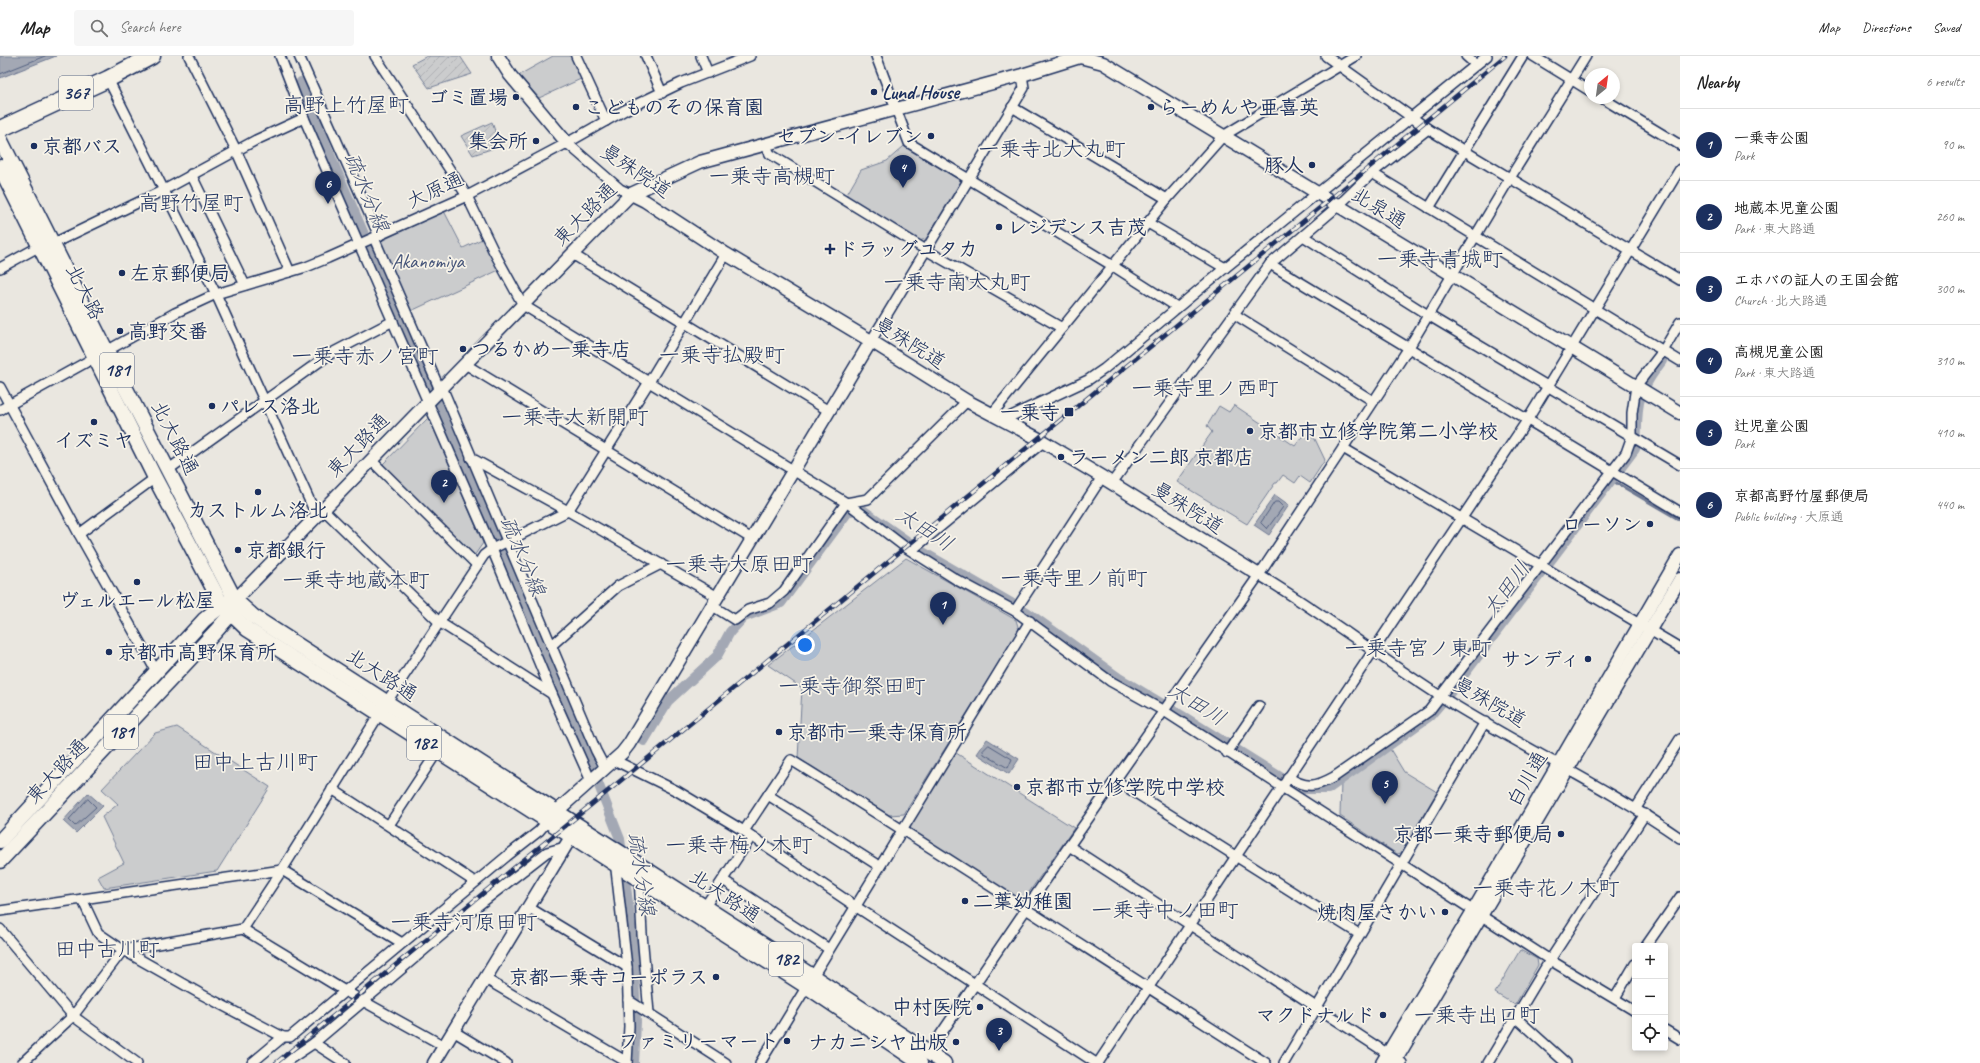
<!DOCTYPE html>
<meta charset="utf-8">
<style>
body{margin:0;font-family:Caveat,"Klee One",sans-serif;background:#f6f6f6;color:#222}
.controls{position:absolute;right:12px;bottom:12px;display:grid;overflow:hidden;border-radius:4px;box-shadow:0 2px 6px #0003}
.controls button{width:36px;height:36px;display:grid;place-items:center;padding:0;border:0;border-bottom:1px solid #e0e0e0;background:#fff;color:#222;font:20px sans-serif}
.compass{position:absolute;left:1584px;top:12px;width:36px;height:36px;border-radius:50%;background:#fff;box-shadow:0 2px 6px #0003;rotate:29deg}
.you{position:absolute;left:805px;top:589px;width:14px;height:14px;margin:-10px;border:3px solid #fff;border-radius:50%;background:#1a73e8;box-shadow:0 0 0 6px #1a73e833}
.badge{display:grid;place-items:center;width:26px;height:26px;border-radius:50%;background:#1b2f5e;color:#fff;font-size:13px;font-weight:700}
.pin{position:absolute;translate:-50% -33px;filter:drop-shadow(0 1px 2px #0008)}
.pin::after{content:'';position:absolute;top:21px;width:14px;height:12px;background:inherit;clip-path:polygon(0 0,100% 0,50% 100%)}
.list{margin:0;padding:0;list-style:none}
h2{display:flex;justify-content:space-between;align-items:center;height:52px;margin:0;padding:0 16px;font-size:17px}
h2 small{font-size:13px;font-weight:400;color:#767676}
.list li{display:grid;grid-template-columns:26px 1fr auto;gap:12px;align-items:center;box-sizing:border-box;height:72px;padding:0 16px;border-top:1px solid #e0e0e0}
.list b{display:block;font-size:15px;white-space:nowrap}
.list p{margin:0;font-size:13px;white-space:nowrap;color:#767676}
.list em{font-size:13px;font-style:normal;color:#767676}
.icon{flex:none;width:22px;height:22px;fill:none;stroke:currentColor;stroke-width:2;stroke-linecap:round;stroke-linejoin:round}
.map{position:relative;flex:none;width:1680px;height:1007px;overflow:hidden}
header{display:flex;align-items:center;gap:24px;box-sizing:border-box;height:56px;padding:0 20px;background:#fff;border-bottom:1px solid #e0e0e0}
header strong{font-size:19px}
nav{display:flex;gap:22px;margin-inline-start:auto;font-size:14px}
.search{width:280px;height:36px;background:#f6f6f6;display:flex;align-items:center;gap:10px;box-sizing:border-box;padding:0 14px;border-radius:4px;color:#767676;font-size:15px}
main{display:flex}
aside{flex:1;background:#fff}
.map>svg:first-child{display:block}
.green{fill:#cbcccd;stroke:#737e96}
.garden{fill:url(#garden-furrows);stroke:#737e96}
.water{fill:#a3a8b4;stroke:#6d7892}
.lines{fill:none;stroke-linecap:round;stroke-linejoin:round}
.shore{stroke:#515f80;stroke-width:1}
.stream{stroke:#6d7892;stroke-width:3}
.canal{stroke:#a3a8b4;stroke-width:10}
.street-casing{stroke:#1b2f5e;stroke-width:12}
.secondary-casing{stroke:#1b2f5e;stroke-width:15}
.primary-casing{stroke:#1b2f5e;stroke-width:17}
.highway-casing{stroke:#1b2f5e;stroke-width:19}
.street{stroke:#f7f3e8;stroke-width:9}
.secondary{stroke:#f7f3e8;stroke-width:12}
.primary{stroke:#f7f3e8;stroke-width:14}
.highway{stroke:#f7f3e8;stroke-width:16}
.rail-casing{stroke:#1b2f5e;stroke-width:4.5}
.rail{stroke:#f7f3e8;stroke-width:3;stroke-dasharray:9;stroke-linecap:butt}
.poi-dot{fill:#1b2f5e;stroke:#f7f3e8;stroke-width:1.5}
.labels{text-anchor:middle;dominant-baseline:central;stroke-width:3.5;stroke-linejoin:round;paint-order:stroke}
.shield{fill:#f7f3e8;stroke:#5d6a87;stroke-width:1}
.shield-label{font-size:19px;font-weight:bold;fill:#1b2f5e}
.poi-label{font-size:20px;font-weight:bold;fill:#1b2f5e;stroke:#f7f3e8;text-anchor:start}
.street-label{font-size:20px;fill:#1b2f5e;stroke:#f7f3e8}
.park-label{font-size:20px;fill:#47567a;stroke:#f7f3e8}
.neighbourhood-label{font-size:21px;fill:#1b2f5e;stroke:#f7f3e8}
.water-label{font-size:21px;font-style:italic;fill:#445378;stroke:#f7f3e8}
</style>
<header>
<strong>Map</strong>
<div class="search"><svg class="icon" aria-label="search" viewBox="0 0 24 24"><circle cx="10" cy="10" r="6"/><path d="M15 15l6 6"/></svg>Search here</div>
<nav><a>Map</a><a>Directions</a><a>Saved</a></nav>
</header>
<main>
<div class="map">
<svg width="1680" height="1007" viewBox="0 0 1680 1007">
<defs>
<pattern id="garden-furrows" width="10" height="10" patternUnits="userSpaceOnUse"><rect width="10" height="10" fill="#cbcccd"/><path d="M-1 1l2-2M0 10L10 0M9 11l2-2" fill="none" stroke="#aeb0b2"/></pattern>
</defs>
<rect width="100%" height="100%" fill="#eae7e0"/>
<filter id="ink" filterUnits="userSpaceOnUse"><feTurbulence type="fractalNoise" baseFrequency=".025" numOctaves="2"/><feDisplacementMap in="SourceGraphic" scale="8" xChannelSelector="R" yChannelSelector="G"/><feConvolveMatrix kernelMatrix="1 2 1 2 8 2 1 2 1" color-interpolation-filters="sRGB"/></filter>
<g filter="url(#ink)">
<!-- green -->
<g class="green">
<path d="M 553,0 L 573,0 L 583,22 L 539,42 L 519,19 Z"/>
<path d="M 904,90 L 961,125 L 926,183 L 919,185 L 846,140 L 861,114 L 887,105 Z"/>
<path d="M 444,155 L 463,192 L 482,183 L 499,214 L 409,256 L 379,186 Z"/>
<path d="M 1234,349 L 1295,390 L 1305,377 L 1315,383 L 1325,404 L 1310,427 L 1300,420 L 1295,427 L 1283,419 L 1277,427 L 1275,427 L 1247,468 L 1177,426 L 1212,376 L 1207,370 L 1219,350 L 1229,356 Z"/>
<path d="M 429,361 L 483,487 L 474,500 L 383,408 Z"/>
<path d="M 906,502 L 1016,564 L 1019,574 L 904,758 L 889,759 L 798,702 L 802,632 L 768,609 Z"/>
<path d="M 177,671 L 270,731 L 217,815 L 104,832 L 98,821 L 124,807 L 102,761 L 118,748 L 102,733 L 155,677 Z"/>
<path d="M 1390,693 L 1404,716 L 1437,736 L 1401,797 L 1397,798 L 1340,760 L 1341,726 Z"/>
<path d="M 953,695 L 1074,772 L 1025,842 L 1019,843 L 910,773 L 909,767 Z"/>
<path d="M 1520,894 L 1537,903 L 1538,909 L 1515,949 L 1495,937 Z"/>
</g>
<!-- garden -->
<g class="garden">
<path d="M 427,0 L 460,0 L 472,18 L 429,32 L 412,8 Z"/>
<path d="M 492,66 L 500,90 L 473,99 L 461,80 Z"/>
</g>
<!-- water -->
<g class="water">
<path d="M 0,0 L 56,0 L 0,22 Z"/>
<path d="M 1275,439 L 1289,449 L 1269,479 L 1254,469 Z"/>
<path d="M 987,683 L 1019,703 L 1009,718 L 977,698 Z"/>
<path d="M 88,737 L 103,750 L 76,777 L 63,765 Z"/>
</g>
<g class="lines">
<!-- shore -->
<g class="shore">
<path d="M 0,18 L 45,0"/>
<path d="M 1275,446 L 1278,446 L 1283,451 L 1267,473 L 1261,467 Z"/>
<path d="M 989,689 L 1012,703 L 1008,712 L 984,698 L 983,695 Z"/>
<path d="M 88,743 L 96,751 L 75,770 L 69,764 Z"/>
</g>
<!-- stream -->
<path class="stream" d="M 1613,425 L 1680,464"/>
<!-- canal -->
<g class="canal">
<path d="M 301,26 L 333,106 L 574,666 L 620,783 L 633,886 L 636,966 L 634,1007"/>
<path d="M 644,685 L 668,645 L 717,600 L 730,576 L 744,561 L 781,547 L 848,456 L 860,452 L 923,496 L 1027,556 L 1119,622 L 1186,662 L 1293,729 L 1303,733 L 1328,733 L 1430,660 L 1454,632 L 1635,393 C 1638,379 1636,354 1640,343 C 1644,329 1653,317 1662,305"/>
</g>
<!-- street casing -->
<g class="street-casing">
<g id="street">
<path d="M 189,0 L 236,94 L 290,216"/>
<path d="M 280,0 L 304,62 L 492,493 L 552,638 L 591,725"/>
<path d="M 299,0 L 379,180"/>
<path d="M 375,0 L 467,140 L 493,194 L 523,249 L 850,449 L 905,491 L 957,524 L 1015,555"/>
<path d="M 576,0 L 606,65"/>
<path d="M 646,0 L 662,37"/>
<path d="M 701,0 L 708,17"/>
<path d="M 876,0 L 909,87 L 1113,210 L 1177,251"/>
<path d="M 1326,0 L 1428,73 L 1680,224"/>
<path d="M 1466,0 L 1475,8"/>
<path d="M 1533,0 L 1590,35"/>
<path d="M 108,23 L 216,238 L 317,461"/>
<path d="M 1602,42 L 1680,89"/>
<path d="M 1012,51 L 1167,143"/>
<path d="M 567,87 L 620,133 L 631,138"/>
<path d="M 765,88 L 770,98 L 926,194 L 1062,272"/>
<path d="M 1372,117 L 1680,305"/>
<path d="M 191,118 L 245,229"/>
<path d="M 1429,152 L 1523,0"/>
<path d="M 1148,167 L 1225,212"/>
<path d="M 1303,180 L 1428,259 L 1680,409"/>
<path d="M 374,182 L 440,334"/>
<path d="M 54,187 L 164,134 L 256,84 L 304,62"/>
<path d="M 572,198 L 829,355"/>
<path d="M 1270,208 L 1680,456"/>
<path d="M 0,212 L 40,190"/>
<path d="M 1234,258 L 1373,345"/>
<path d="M 871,285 L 1024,32 L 1022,19"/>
<path d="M 465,308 L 752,483"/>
<path d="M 0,331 L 79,478 L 156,615"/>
<path d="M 442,331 L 596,695 L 605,712"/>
<path d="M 0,354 L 175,257 L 216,238 L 306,211 L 328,202 L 467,140 L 567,87 L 625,54 L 681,27 L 750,0"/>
<path d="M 992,358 L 1167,143 L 1223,80 L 1356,0"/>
<path d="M 1003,364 L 1088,324 L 1104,313 L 1225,212 L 1487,0"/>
<path d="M 1343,392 L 1680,592"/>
<path d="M 471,402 L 568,455 L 716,540"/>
<path d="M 371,404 L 477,509"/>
<path d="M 169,413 L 330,298 L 393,265"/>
<path d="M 1102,421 L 1015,555 L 1110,625 L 1164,655 L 1550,904 L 1635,955"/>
<path d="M 1112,427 L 1270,208 L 1338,150 L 1372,117 L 1428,73"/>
<path d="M 324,454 L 439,566 L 552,638"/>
<path d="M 79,478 L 155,422"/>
<path d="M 912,494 L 1043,386"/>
<path d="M 1259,519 C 1321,556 1379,601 1440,640 C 1519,690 1604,729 1680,782"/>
<path d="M 711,549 L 735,564 L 748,554 L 770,547 L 784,535 L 846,447 L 868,443 L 967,345"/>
<path d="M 551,590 L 618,530 L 661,508"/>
<path d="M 1227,697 L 1259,650"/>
<path d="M 614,704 L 677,735 L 744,775"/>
<path d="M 1288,721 C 1306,733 1316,731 1334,721 L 1429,655 L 1626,397 L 1632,380 L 1632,357 L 1636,330 L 1663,295 L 1680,266"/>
<path d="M 1115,724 L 1359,878"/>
<path d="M 332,733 L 475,826"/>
<path d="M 768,739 L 879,810"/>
<path d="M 1636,752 L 1680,683"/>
<path d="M 389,769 L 441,690"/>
<path d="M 1069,790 L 1402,1007"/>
<path d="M 615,805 L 627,911 L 629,970 L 627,1007"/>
<path d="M 639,820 L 642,878 L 649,957"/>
<path d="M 723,824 L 829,893"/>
<path d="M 82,843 L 98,877 L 123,894 L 199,937 L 283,981"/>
<path d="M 528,851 L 627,911"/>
<path d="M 0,855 L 282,814 L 402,887"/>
<path d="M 702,855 L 751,781"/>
<path d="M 0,873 L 73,960 L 137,1007"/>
<path d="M 243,873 L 345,935 L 444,990"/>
<path d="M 1646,890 L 1680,841"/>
<path d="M 484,922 L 627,1006"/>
<path d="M 1615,942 L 1635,908"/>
<path d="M 628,944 L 726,1007"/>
<path d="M 1515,961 L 1566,1007"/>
<path d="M 1665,974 L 1680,983"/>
<path d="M 453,975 L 506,1007"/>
<path d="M 928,997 L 1069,790 L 1259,519 L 1343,392 L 1408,293 L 1510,122 L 1586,0"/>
<path d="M 22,1007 L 73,960 L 123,894 L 243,873 L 282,814 L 390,641 L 484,499 L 492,493 L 568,455 L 649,326 L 726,198"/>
<path d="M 252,1007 L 283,981 L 290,981 L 507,800 L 539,775 L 551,761"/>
<path d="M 284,1007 L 314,987"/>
<path d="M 345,1007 L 314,987 L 462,862 L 547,796 L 565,791"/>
<path d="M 760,1007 L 1030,565"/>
<path d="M 1096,1007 L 855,850 L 744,775 L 791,704 C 951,803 1107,906 1266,1007"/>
<path d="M 1098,1007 L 1528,363 L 1680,113"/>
<path d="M 1284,1007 L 1485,666"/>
<path d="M 1488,1007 L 1550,904 L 1645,758"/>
</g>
</g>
<!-- secondary casing -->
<g class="secondary-casing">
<g id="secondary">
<path d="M 498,0 L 510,19 L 567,87"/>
<path d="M 1076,0 L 1103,7 L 1680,357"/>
<path d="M 631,138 L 645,145 L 726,198 L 871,285 L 967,345 L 1037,382 L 1102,421 L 1259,519"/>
<path d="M 235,544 L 631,138 L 700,106 L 1022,19 L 1083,0"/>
<path d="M 556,756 L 622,697 L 629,688 L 871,285"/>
<path d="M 434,1007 L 571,781 L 578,773"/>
<path d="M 1382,1007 L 1473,855 L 1680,499"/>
<path d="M 1394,1007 L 1680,523"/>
</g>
</g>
<!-- primary casing -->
<g class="primary-casing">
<g id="primary">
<path d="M 0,83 L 107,296 L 235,544 L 254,561 L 812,920 L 944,1007"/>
<path d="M 0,111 L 155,422 L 222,549 L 247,573 L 806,930 L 920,1007"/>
<path d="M 0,785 L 204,564 L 222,549 L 229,546"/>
<path d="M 0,805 L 216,575 L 230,559 L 233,550"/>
</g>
</g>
<!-- highway casing -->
<g class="highway-casing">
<path id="highway" d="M 0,73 L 108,23 L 152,0"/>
</g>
<!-- street -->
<use href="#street" class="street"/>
<!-- secondary -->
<use href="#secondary" class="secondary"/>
<!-- primary -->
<use href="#primary" class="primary"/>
<!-- highway -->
<use href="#highway" class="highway"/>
<!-- rail casing -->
<g class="rail-casing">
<path id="rail" d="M 276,1007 L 1505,0"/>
</g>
<!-- rail -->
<use href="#rail" class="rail"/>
</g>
</g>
<!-- markers -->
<g class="poi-dot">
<circle cx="874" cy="36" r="4"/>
<circle cx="516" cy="41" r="4"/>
<circle cx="576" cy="51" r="4"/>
<circle cx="1151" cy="51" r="4"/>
<circle cx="931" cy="80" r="4"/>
<circle cx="536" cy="85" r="4"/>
<circle cx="34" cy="90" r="4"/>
<circle cx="1312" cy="109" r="4"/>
<circle cx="999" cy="171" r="4"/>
<path d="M828 187h4v4h4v4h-4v4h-4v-4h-4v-4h4z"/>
<circle cx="122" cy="217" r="4"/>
<circle cx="120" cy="275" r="4"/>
<circle cx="463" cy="293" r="4"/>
<circle cx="212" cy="350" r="4"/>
<rect x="1064" y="351" width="10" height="10" rx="2"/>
<circle cx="94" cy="366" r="4"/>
<circle cx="1250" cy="375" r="4"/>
<circle cx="1061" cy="401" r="4"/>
<circle cx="258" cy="436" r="4"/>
<circle cx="1650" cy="468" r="4"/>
<circle cx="238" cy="494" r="4"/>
<circle cx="137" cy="526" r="4"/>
<circle cx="109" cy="596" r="4"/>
<circle cx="1588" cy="603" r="4"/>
<circle cx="779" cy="676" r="4"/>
<circle cx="1017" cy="731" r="4"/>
<circle cx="1561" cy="778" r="4"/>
<circle cx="965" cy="845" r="4"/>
<circle cx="1445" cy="856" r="4"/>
<circle cx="716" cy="921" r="4"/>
<circle cx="980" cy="951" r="4"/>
<circle cx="1383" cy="959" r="4"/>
<circle cx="787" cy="985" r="4"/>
<circle cx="956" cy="986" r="4"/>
</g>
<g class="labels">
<!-- shield labels -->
<g class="shield">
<rect x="59" y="20" width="34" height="34" rx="3"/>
<rect x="100" y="297" width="34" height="34" rx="3"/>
<rect x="104" y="659" width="34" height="34" rx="3"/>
<rect x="407" y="670" width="34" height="34" rx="3"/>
<rect x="769" y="886" width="34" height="34" rx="3"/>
</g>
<g class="shield-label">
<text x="76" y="37">367</text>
<text x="117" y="314">181</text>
<text x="121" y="676">181</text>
<text x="424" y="687">182</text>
<text x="786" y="903">182</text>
</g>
<!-- poi labels -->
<g class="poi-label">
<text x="882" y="36">Lund House</text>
<text x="508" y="41" text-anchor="end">ゴミ置場</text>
<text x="584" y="51">こどものその保育園</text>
<text x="1159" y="51">らーめんや亜喜英</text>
<text x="923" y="80" text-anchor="end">セブン-イレブン</text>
<text x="528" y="85" text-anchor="end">集会所</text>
<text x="42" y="90">京都バス</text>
<text x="1304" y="109" text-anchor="end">豚人</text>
<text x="1007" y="171">レジデンス吉茂</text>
<text x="838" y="193">ドラッグユタカ</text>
<text x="130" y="217">左京郵便局</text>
<text x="128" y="275">高野交番</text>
<text x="471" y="293">つるかめ一乗寺店</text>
<text x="220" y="350">パレス洛北</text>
<text x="1060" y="356" text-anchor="end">一乗寺</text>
<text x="1258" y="375">京都市立修学院第二小学校</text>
<text x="94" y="384" text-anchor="middle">イズミヤ</text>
<text x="1069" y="401">ラーメン二郎 京都店</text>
<text x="258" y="454" text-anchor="middle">カストルム洛北</text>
<text x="1642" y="468" text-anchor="end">ローソン</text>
<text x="246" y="494">京都銀行</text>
<text x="137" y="544" text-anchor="middle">ヴェルエール松屋</text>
<text x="117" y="596">京都市高野保育所</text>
<text x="1580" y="603" text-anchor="end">サンディ</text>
<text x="787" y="676">京都市一乗寺保育所</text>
<text x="1025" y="731">京都市立修学院中学校</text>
<text x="1553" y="778" text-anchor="end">京都一乗寺郵便局</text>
<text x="973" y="845">二葉幼稚園</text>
<text x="1437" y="856" text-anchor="end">焼肉屋さかい</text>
<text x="708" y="921" text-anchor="end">京都一乗寺コーポラス</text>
<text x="972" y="951" text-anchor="end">中村医院</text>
<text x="1375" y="959" text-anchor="end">マクドナルド</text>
<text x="779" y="985" text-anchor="end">ファミリーマート</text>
<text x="948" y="986" text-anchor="end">ナカニシヤ出版</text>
</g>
<!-- street labels -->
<g class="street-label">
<text transform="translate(636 115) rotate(34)">曼殊院道</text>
<text transform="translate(435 134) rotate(-25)">大原通</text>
<text transform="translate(1379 152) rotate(31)">北泉通</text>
<text transform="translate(585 158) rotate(-45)">東大路通</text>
<text transform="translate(85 236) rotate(63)">北大路</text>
<text transform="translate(910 287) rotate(32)">曼殊院道</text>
<text transform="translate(175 382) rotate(63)">北大路通</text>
<text transform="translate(358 389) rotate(-46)">東大路通</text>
<text transform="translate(1188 452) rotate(32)">曼殊院道</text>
<text transform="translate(382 619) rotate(33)">北大路通</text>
<text transform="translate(1490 646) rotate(30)">曼殊院道</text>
<text transform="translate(57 715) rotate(-47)">東大路通</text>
<text transform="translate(1527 723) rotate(-60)">白川通</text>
<text transform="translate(725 840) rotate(33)">北大路通</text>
</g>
<!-- park labels -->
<g class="park-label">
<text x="428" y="205">Akanomiya</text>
</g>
<!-- neighbourhood labels -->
<g class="neighbourhood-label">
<text x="346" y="49">高野上竹屋町</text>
<text x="1052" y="93">一乗寺北大丸町</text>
<text x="772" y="120">一乗寺高槻町</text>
<text x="191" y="147">高野竹屋町</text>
<text x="1440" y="203">一乗寺青城町</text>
<text x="957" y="226">一乗寺南大丸町</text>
<text x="722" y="299">一乗寺払殿町</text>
<text x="365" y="300">一乗寺赤ノ宮町</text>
<text x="1205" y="332">一乗寺里ノ西町</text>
<text x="575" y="361">一乗寺大新開町</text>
<text x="739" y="508">一乗寺大原田町</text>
<text x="1074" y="522">一乗寺里ノ前町</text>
<text x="356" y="524">一乗寺地蔵本町</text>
<text x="1418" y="592">一乗寺宮ノ東町</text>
<text x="852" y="630">一乗寺御祭田町</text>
<text x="255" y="706">田中上古川町</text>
<text x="739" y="789">一乗寺梅ノ木町</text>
<text x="1546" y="832">一乗寺花ノ木町</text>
<text x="1165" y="854">一乗寺中ノ田町</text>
<text x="464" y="866">一乗寺河原田町</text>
<text x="107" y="893">田中古川町</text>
<text x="1477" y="959">一乗寺出口町</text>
</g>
<!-- water labels -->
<g class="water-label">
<text transform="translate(367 136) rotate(67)">疏水分線</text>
<text transform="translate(925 473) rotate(33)">太田川</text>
<text transform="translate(523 500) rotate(67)">疏水分線</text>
<text transform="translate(1506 533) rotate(-53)">太田川</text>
<text transform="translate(1197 648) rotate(31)">太田川</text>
<text transform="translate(642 818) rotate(81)">疏水分線</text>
</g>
</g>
</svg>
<div class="controls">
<button>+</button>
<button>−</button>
<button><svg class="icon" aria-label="locate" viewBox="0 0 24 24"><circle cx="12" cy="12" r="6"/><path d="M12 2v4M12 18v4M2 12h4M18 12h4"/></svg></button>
</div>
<svg class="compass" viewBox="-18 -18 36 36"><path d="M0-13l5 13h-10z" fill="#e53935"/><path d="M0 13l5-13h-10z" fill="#767676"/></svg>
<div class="you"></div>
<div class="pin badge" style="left:943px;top:569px">1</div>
<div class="pin badge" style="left:444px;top:447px">2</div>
<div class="pin badge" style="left:999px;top:995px">3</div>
<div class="pin badge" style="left:903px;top:132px">4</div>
<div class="pin badge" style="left:1385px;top:748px">5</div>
<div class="pin badge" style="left:328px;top:148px">6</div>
</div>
<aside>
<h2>Nearby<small>6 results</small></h2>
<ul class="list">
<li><span class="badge">1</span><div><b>一乗寺公園</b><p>Park</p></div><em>90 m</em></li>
<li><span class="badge">2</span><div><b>地蔵本児童公園</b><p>Park · 東大路通</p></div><em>260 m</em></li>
<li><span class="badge">3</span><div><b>エホバの証人の王国会館</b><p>Church · 北大路通</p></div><em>300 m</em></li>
<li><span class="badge">4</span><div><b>高槻児童公園</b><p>Park · 東大路通</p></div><em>310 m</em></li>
<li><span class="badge">5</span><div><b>辻児童公園</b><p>Park</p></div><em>410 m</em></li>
<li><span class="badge">6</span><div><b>京都高野竹屋郵便局</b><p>Public building · 大原通</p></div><em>440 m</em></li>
</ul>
</aside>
</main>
